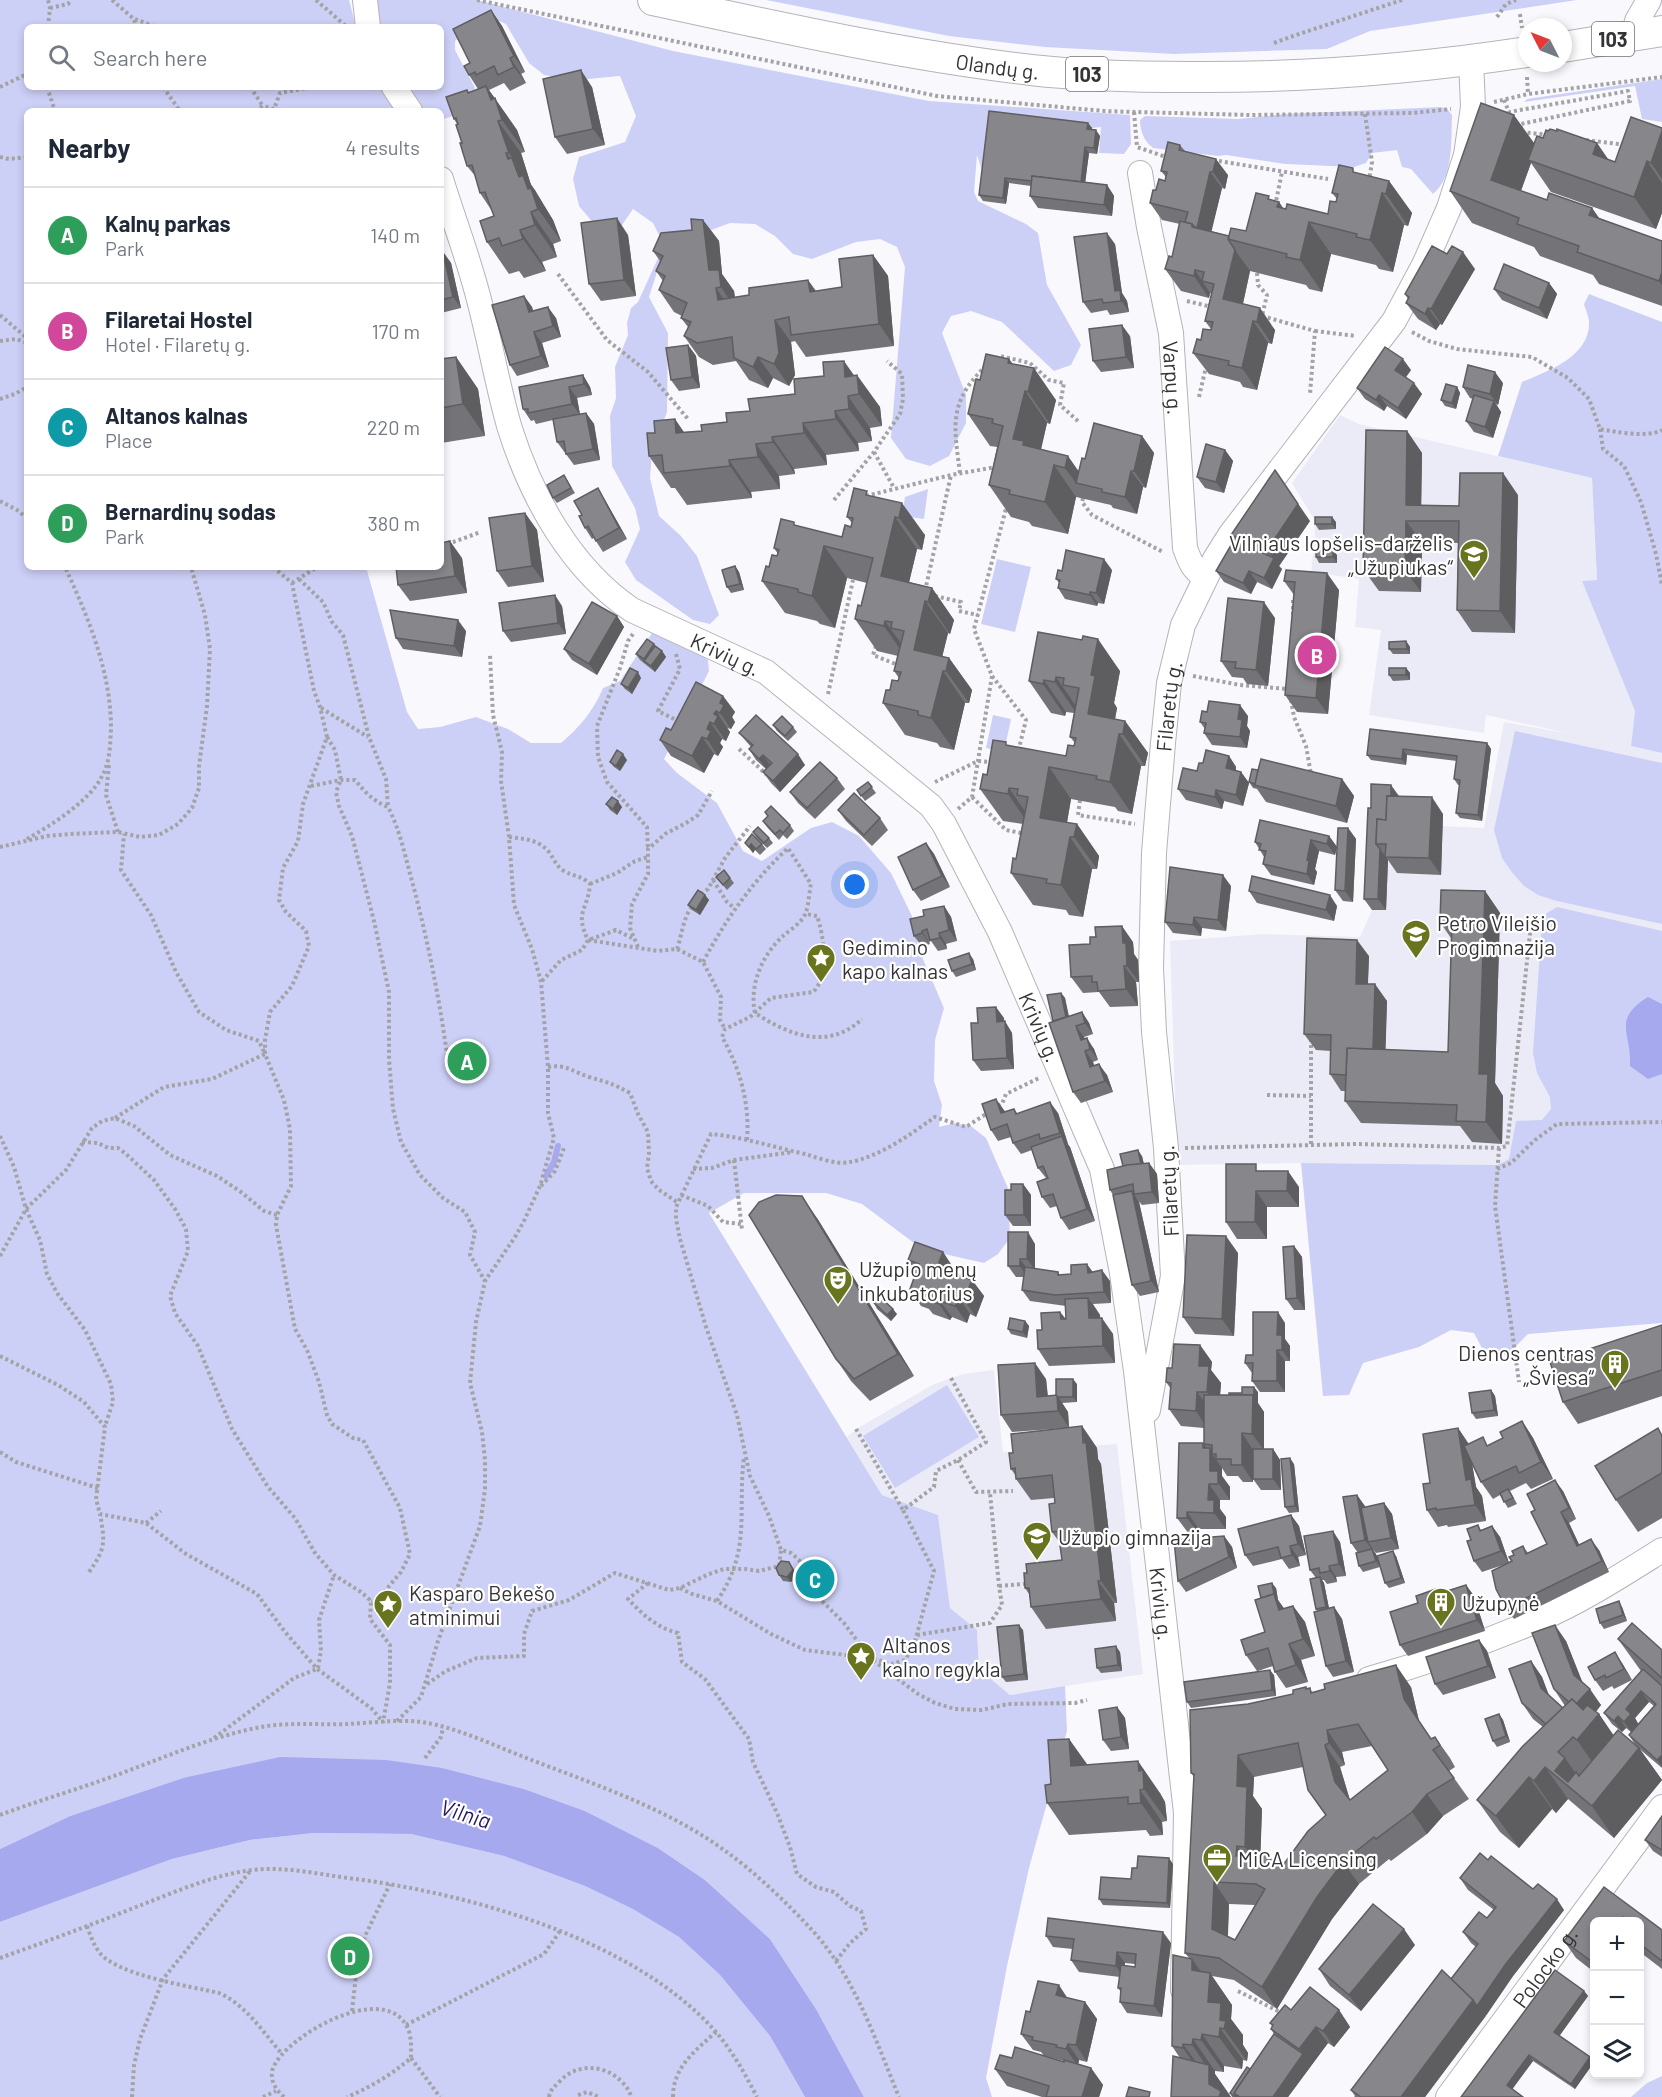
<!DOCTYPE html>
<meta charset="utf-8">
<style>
body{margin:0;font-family:Barlow,sans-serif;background:#f6f6f7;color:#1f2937}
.controls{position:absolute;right:18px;bottom:18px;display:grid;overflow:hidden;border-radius:9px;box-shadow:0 3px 9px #0003}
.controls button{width:54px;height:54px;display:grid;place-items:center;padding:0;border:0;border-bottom:2px solid #e0e1e3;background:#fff;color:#1f2937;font:30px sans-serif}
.compass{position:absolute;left:1518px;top:18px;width:54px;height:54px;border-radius:50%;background:#fff;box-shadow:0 3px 9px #0003;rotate:312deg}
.you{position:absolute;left:855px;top:885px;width:21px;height:21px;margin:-15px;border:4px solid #fff;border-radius:50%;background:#1a73e8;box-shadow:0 0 0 9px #1a73e833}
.badge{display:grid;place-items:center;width:39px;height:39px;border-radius:50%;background:#0f766e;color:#fff;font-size:20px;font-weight:700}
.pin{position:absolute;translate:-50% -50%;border:3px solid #fff;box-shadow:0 2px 6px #0006}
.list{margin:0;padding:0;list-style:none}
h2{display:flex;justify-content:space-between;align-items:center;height:78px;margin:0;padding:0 24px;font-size:26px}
h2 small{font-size:20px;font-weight:400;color:#747a83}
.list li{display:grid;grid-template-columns:39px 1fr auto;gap:18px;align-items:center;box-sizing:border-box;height:96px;padding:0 24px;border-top:2px solid #e0e1e3}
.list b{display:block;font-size:22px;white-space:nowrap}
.list p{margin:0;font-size:20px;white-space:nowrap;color:#747a83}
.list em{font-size:20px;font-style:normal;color:#747a83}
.icon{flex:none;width:33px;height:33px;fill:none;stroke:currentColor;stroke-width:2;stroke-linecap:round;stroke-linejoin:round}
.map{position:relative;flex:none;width:1662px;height:2097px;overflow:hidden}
.search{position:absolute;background:#fff;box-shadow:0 3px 9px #0003;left:24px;top:24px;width:420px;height:66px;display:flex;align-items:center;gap:15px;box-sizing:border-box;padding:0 21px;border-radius:9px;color:#747a83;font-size:22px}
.panel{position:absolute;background:#fff;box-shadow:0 3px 9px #0003;left:24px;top:108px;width:420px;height:462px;border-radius:9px}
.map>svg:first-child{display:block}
.built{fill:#eaebf6}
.green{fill:#cdd0f6}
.water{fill:#a6a9ed}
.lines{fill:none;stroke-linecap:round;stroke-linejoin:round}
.stream{stroke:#a6a9ed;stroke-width:6}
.minor-casing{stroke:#b4b4b8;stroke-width:26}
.major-casing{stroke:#b4b4b8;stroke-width:32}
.path{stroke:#a3a3a6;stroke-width:4;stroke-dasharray:3 3;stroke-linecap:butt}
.minor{stroke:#fff;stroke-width:24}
.major{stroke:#fff;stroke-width:30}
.wall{fill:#747478;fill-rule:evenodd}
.shaded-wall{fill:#5e5e61}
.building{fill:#87878b;stroke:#5e5e61;stroke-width:1.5;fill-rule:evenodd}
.labels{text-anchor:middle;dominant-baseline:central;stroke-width:4.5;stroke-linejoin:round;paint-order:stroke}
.shield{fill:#fff;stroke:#717172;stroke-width:1.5}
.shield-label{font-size:20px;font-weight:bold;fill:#343436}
.street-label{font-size:21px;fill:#343436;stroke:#fff}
.poi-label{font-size:21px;fill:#343436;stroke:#fff;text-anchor:start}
.water-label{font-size:22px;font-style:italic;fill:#241864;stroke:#fff}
</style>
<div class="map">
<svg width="1662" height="2097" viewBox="0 0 1662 2097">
<rect width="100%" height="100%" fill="#f9f9fd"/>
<!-- built -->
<g class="built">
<path d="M 1340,415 L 1359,424 L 1592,478 L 1597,580 L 1582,581 L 1635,711 L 1631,746 L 1662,753 L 1662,1117 L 1509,1159 L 1497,1165 L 1301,1163 L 1177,1165 L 1170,941 L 1264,934 L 1360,937 L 1372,910 L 1386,910 L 1388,860 L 1443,826 L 1484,828 L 1504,722 L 1571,734 L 1486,715 L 1484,733 L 1369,715 L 1381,630 L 1355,627 L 1359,579 L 1311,572 L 1315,535 L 1314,519 L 1292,483 Z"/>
<path d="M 994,1370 L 1003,1452 L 1117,1444 L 1143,1674 L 1010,1695 L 979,1669 L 977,1630 L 950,1608 L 938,1515 L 882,1495 L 847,1437 L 856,1429 L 934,1384 L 963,1374 Z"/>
</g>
<!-- green -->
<g class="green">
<path d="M 0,0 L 349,0 L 355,23 L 365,27 L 27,27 L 27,87 L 441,87 L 441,27 L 372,27 L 371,0 L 477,0 L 673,51 L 929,101 L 1130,115 L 1131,144 L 1124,154 L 1099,153 L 1101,127 L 1092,128 L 985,180 L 977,155 L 974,192 L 978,201 L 1026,224 L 1038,233 L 1047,285 L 1081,345 L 1071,365 L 1054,371 L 1002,322 L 971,311 L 951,316 L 942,333 L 966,395 L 966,423 L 949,456 L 930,466 L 906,459 L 891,438 L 905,267 L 897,247 L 880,239 L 856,242 L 812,259 L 793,254 L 775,236 L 755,224 L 730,223 L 706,232 L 657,272 L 649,297 L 668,333 L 667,412 L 652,452 L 650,478 L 659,516 L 681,536 L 697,556 L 719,615 L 710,624 L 693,620 L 636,580 L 625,562 L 640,529 L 635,508 L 612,466 L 610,416 L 616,398 L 615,367 L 628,335 L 627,323 L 631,308 L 638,302 L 664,245 L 653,223 L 633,209 L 622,225 L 595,225 L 579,206 L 573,179 L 579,157 L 625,142 L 636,116 L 620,76 L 577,80 L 544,75 L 529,63 L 506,24 L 492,18 L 475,25 L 455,41 L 455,50 L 475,88 C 467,108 462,114 441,120 L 441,111 L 27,111 L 27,567 L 366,567 L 407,712 L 418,729 L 440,727 L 476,717 L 508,729 L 531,743 L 561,743 C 579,728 594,710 603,688 L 620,681 L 654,630 L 662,630 L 708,660 L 709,671 L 664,759 L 677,773 L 717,803 L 743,851 L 762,861 L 811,828 L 832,822 L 859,836 L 891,873 L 912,916 L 919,950 L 944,1008 L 935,1040 L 934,1081 L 942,1105 L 939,1127 L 955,1123 L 972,1127 L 986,1138 L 1011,1195 L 1009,1214 L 1010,1238 L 998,1254 L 984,1263 L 922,1249 L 862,1204 L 826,1193 L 744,1193 L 709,1213 L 882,1495 L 938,1515 L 950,1608 L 977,1630 L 979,1669 L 1010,1695 L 1065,1686 L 1067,1731 L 1029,1868 L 1007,1966 L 986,2078 L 992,2097 L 864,2097 L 816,2009 L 770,1939 L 705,1880 L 658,1848 L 585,1811 L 527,1790 L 183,1778 L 70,1816 L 0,1849 Z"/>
<path d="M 766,0 L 1577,0 L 1370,31 L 1327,49 L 1174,54 L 1045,47 L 949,36 Z"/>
<path d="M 1662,79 L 1662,122 L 1642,119 L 1635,86 L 1524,102 L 1527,99 Z"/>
<path d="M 1441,107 L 1447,109 L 1452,115 C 1451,140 1454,177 1433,194 L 1411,169 L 1402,167 L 1397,150 L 1372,153 L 1366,163 L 1354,167 L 1285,164 L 1226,155 L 1218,156 L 1153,148 C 1144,141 1140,131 1140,120 L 1145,116 L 1238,119 L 1285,114 Z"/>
<path d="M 1589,294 L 1662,322 L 1662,753 L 1631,746 L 1635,711 L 1582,581 L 1597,580 L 1592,478 L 1498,456 L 1522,382 C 1547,371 1590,357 1589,322 C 1589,317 1585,309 1584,304 Z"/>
<path d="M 928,489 L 924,519 L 902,516 L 905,497 Z"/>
<path d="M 997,559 L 1031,567 L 1015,632 L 981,624 Z"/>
<path d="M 993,715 L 1011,719 L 1004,752 L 986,748 Z"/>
<path d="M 1515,731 L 1662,763 L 1662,924 L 1557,901 L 1538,895 L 1524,886 L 1511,871 L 1502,858 L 1494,830 Z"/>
<path d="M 1557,907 L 1662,931 L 1662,1323 L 1528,1334 L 1507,1355 L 1494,1354 L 1483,1350 L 1474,1333 L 1451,1330 L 1419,1347 L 1363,1363 L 1349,1395 L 1323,1396 L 1301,1163 L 1497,1165 L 1509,1159 L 1516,1121 L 1542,1120 L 1551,1109 L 1550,1097 L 1537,1073 L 1533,1053 L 1542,923 L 1547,913 Z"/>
<path d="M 947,1385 L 979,1437 L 895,1488 L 863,1436 Z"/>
<path d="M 314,1833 L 411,1834 L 504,1856 L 585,1886 L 634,1909 L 679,1937 L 720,1975 L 770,2036 L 805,2097 L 0,2097 L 0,1922 L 172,1859 L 250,1840 Z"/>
<path d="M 1662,2076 L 1662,2097 L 1631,2097 L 1647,2083 Z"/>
</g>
<!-- water -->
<g class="water">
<path d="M 1648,997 L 1662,1004 L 1662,1074 L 1648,1079 L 1630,1066 C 1632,1033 1611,1020 1648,997 Z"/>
<path d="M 280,1757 L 386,1760 L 442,1768 L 527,1790 L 585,1811 L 658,1848 L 705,1880 L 770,1939 L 816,2009 L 864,2097 L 805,2097 L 770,2036 L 720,1975 L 679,1937 L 633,1909 L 585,1886 L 504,1856 L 411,1834 L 314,1833 L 250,1840 L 172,1859 L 0,1922 L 0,1849 L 70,1816 L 183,1778 Z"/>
</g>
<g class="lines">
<!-- stream -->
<path class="stream" d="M 546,1176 L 554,1162 L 558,1146"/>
<!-- minor casing -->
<g class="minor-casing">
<g id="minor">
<path d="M 365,0 L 368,27"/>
<path d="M 1633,36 L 1637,21 L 1649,0"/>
<path d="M 394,87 L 410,111"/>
<path id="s1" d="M 1140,173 L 1149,227 L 1171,333 L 1185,548 C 1190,562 1193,570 1206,577"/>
<path id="s2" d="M 441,179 C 453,218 468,257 478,296 C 490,340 497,385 510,429 C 532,498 571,569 632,610 L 766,672 L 931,806 L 944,824 L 1000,932 L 1102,1169 L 1122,1273 L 1136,1371 L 1186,1813 L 1183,1990"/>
<path id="s3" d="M 1148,1410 L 1173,1276 L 1166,1148 L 1154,1032 L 1151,968 L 1154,853 L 1163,743 L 1169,683 L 1183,625 L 1215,559 L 1230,535 L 1394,321 L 1424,265 L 1449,208 L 1466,155 L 1473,107 L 1471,60"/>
<path d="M 1369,1679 C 1426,1663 1484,1643 1538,1620 C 1582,1601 1622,1575 1662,1550"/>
<path id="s4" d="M 1448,2097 L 1662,1807"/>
</g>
</g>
<!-- major casing -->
<g class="major-casing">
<g id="major">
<path id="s5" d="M 653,0 C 778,27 903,55 1031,70 C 1083,76 1136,77 1189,77 C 1302,78 1415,69 1527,52"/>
<path d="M 1563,47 L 1662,31"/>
</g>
</g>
<!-- path -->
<g class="path">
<path d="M 112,0 L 134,19 L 136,27"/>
<path d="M 316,0 L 347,27"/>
<path d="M 477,0 L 937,96 L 1104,111 L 1134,112 L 1250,115 L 1412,113 L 1451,109"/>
<path d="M 50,8 L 68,4 L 71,0"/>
<path d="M 1520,14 L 1522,28"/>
<path d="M 1497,17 L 1506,4 L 1516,0"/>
<path d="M 135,19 L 156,27"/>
<path d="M 48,27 L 50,8 L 48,0"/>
<path d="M 1274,43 L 1293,36 L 1402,0"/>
<path d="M 1527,77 L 1528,94"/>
<path d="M 0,87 L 27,74"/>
<path d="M 47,87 L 55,111"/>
<path d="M 163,87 L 180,111"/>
<path d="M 250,87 L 263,106"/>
<path d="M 1504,100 L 1509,112 L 1628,91 L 1630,101 L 1521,124 L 1521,132 L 1549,135"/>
<path d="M 1494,102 L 1528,94 L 1662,77"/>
<path d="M 213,111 L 217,109 L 220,111"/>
<path d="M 255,111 L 263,106 L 274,109 L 280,93 L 312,87"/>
<path d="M 1134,112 L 1137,147 L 1169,158"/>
<path d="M 1365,114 L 1372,162 L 1369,181"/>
<path d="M 1586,140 L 1626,145"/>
<path d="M 0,157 L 9,159 L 27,157"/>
<path d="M 1213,160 L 1328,179"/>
<path d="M 1275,206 L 1282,172"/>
<path d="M 1257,273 L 1258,285 L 1267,295 L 1262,316"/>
<path d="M 558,274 L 607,340 L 648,372 L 688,419"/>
<path d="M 1187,301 L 1212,307"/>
<path d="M 0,315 L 27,338"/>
<path d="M 1262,316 L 1315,331 L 1310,394"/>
<path d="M 1315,331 L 1356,336"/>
<path d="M 1412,332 L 1429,341 L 1457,349 L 1532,357 L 1568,378 L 1589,399 L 1600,429 C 1616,432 1647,438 1662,430"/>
<path d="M 0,341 L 16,339 L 27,343"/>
<path d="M 996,359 L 1000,356 L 1030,363 L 1049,380 L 1064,383 L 1060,405 L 1078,421"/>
<path d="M 1199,397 L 1206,367"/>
<path d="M 0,399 L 15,394 L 27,387"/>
<path d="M 1600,429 L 1603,449 L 1624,466 L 1641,502 L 1656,554 L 1662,585"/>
<path d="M 874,452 L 894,488"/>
<path d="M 960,473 C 954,427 948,402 985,367"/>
<path d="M 866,496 L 951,475 L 996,467"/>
<path d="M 1083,498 L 1082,502 L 1092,515 L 1163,552"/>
<path d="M 834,500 L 874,452 L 900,414 L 903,399 L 902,374 L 887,361"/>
<path d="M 0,501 L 17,510 L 27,518"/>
<path d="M 441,544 L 453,542 L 481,532"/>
<path d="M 273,567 L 292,583 L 314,691 L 320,707 L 327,737 L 303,804 L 298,841 L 283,868 L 279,900 L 286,912 L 306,931 L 309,946 L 292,986 L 270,1012 L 265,1040 L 265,1054 L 284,1100 L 290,1129 L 291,1186 L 277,1215 L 276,1225 L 295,1329 L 307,1350 L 319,1382 L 327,1415 L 332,1424 L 353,1438 L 363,1440 L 400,1508 L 410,1554 L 401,1572 L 379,1598 L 371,1601"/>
<path d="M 299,579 L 323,602 L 332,622 L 343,635 L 369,737 L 386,779 L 388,807"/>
<path d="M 292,583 L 317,567"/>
<path d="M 925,591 L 951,475"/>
<path d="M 935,596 L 961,602 L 959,611 L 978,615"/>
<path d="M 1293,615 L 1293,600"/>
<path d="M 633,634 L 628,641 L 620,668 L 597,726 L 598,757 L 607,782 L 647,827 L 648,849"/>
<path d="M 876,646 L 873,655 L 898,665"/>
<path d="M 676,654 L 680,669 L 658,711 L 680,722"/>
<path d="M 992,676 L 1026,720 L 1018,752"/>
<path d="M 1193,676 L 1240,685 L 1289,689"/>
<path d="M 828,694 L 853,580"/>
<path d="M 1291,700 L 1294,717 L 1306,746 L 1311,774"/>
<path d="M 321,708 L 368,737"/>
<path d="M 327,737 L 335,750 L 341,780 L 336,792 L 339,806 L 352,836 L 374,921 L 389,992 L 389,1059 L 393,1109 L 401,1142 L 420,1175 L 443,1198 L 465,1212 L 475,1232 L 470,1255 L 485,1281"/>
<path d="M 739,749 L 767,775"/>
<path d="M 109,765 L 106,795 L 118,832"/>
<path d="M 935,782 L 978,761 L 992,762"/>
<path d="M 311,786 L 341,780 L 355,780 C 365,792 373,801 388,807 C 400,830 405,856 412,881 C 428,941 440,1001 448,1062"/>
<path d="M 972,797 L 1006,830 L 1021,833"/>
<path d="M 1080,800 L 1078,815 L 1135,824"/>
<path d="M 958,809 L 972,797 L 992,676 L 974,629 L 1007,505"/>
<path d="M 509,837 C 524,839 538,839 549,852 C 554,859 556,866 564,871 C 574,877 581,875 590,884 C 588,911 574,911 588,940 L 658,951 L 677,949 L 703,962 L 721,997 L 720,1020 L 725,1029"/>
<path d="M 27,839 C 50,826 88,802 101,778 C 110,763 110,747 111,729 C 111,672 89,619 65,567"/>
<path d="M 0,847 L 47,836 L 70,834 L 118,832 L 140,837 L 159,835 L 178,824 L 192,808 L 199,788 L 199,766 L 207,706 L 210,649 L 205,615 L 191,567"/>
<path d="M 713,880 L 727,902 L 734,908"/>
<path d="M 590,884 L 617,873 L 635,861 L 648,857"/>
<path d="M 701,894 L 708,889 L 725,858 L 750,826"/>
<path d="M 638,947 L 630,928 L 632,904 L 648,874 L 648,849 L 665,834 L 686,823 L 698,815 L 712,791"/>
<path d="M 677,949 C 682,935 683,917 693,905"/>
<path d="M 703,962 C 726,919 752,882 788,848 L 811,884 C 809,893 809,904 806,912 C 803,922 791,929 783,936 C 762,955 749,985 755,1013 C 789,1035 828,1051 862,1019"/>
<path d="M 542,981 L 561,960 L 582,950 L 588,940 L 616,930 L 632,938"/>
<path d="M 548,1067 C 567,1064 573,1072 589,1077 C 606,1082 614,1084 630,1093 L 638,1114 L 648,1132 L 649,1154 L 647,1168 L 651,1181 L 659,1190 L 677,1202"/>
<path d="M 1267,1095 L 1311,1096"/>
<path d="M 998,1106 L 1002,1104 L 1006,1094 L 1039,1078"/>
<path d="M 115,1118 L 164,1087 L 212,1079 L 265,1054 L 259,1041 L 226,1030 L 199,1012 L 176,972 L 151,915 L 121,870 L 124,834"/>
<path d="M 0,1136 L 14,1167 L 26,1209 L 40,1240 L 47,1274 L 57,1293 L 85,1330 L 111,1384 L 113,1402 L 105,1426"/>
<path d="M 747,1140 C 750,1104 740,1068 722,1037 L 725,1029 L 750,1017 L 771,998 L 813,992 C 829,978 824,934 817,916 L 806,914"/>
<path d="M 82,1142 L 98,1143 L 108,1148 L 118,1148 L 125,1153 L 154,1180 L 175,1209 L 186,1229 L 188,1251 L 170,1296 L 175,1313 L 198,1346 L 232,1429 L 268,1487 L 295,1518 L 315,1553 L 334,1575 L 361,1592 L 371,1601 L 370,1619 L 390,1645 L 390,1683 L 383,1723"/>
<path d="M 1311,1144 L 1311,1040"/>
<path d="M 1185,1148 L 1357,1144 L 1499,1148 L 1507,1146 L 1532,915"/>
<path d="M 1499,1148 L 1495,1206 L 1519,1382"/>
<path d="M 734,1160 L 742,1230"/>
<path d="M 693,1169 L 712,1168 L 734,1160 L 793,1152"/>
<path d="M 1497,1169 L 1511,1163 L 1535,1140 L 1557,1124 L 1662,1122"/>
<path d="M 541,1186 L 555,1171 L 564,1148"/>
<path d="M 681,1195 L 708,1206 L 723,1222 L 741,1224"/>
<path d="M 0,1256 L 26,1209 L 66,1170 L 92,1128 L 102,1121 L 115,1118 L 134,1126 L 170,1155 L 217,1176 L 241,1192 L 264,1211 L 277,1215"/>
<path d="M 0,1356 L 58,1385 L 84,1402 L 105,1427 L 96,1499 L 100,1514 L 146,1523 L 186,1554 L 257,1594 L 285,1632 L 317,1669 L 371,1708 L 383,1722"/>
<path d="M 951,1378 L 986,1442 L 958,1460 L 936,1471 L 934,1487 L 903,1510 L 934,1571 L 914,1645 L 905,1660 L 892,1664 L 870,1658 L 844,1623 L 822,1601 L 799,1560 L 791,1553 L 781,1550 L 769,1516 L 750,1476 L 737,1415 L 706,1327 L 680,1239 L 676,1219 L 676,1207 L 711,1134 C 743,1137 773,1147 805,1154 C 819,1158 836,1165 850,1162 C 879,1157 911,1134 935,1117 L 966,1127 L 989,1112"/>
<path d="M 856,1429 L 903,1510"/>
<path d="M 0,1452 L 16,1462 L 98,1488"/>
<path d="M 958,1460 L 976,1492 L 1013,1491"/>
<path d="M 146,1523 L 161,1511"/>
<path d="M 89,1572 C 106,1548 105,1542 100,1514"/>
<path d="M 648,1583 L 628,1599 C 642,1614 657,1628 678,1633 L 682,1662 L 705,1679 L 749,1739 L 753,1762 L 777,1813 L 790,1847 L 797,1874 L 816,1887 L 834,1892 L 850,1906 L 861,1911 L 866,1929 L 850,1943 L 836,1961"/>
<path d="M 999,1586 L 1024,1584"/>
<path d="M 680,1588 L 692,1594 L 717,1601 L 771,1634 L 805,1650 L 870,1658 L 918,1694 L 935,1703 L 955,1709 L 982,1710 L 1008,1704 L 1075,1703 L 1087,1700"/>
<path d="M 717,1601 C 752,1549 737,1514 744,1457"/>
<path d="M 917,1635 L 990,1623 L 1002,1605 L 999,1586 L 990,1493"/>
<path d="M 318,1668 L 321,1651 L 319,1620 L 334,1575"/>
<path d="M 427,1684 L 446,1671 L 477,1658 L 524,1656 L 524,1634 L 532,1611 L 569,1600 L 615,1573 L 669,1590 L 680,1588 L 709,1574 L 724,1569 L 745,1569 L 759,1571 L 779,1566 L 781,1550"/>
<path d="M 397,1721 L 421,1697 L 438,1641 L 480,1526 L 485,1489 L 485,1460 L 482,1432 L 470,1383 L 476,1322 L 485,1281 L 515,1237 L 524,1221 L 540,1186 L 554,1138 L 548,1113 L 548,1067 L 541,982 L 532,949 L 514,905 L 509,837 L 501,781 L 502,752 L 493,715 L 490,655"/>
<path d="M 214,1738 L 294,1678 L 317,1669"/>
<path d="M 425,1758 L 441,1737 L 443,1728"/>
<path d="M 0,1815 C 40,1800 82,1788 122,1773 C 168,1756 213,1736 261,1727 C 289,1722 318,1725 347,1724 C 371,1723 398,1719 422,1722 C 459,1728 495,1746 529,1759 C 596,1785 666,1808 724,1850 C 755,1872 787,1903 812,1930 C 855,1977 875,2039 899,2097"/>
<path d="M 87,1926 C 90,1935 94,1945 99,1952 C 116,1975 189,1986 219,1993 C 246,2005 263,2032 282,2054"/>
<path d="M 0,1958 C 45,1942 91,1925 136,1907 C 173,1893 212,1875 252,1870 C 287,1866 321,1875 356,1879 C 474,1895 635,1940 716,2032 C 733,2052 745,2074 757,2097"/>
<path d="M 1238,1991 L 1284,2014"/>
<path d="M 352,2011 L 358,1957 L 366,1934 L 390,1884"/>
<path d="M 406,2025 L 544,1954 L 560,1931"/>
<path d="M 411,2058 L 440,2097"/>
<path d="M 578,2095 L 587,2092 L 599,2097"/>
<path d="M 132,2097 L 134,2065 L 140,2039 L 163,1979 L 251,1870"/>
<path d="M 263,2097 L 276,2091"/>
<path d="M 284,2097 C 276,2090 269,2080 273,2068 C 286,2036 381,1982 406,2025 C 412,2034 411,2048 411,2058 C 391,2075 371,2087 347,2097"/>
<path d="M 549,2097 C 550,2090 554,2087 559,2082 C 576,2063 604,2064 621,2081 C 626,2086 630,2091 631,2097"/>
<path d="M 673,2097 C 673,2067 695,2051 716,2032"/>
</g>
<!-- minor -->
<use href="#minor" class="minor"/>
<!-- major -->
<use href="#major" class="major"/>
</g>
<!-- wall -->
<g class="wall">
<path d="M 491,10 L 502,26 L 525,72 L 521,74 L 526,83 L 510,91 L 504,83 L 489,90 L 517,130 L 525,152 L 521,153 L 531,185 L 553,220 L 561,241 L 553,244 L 557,257 L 542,262 L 546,271 L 524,278 L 519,271 L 509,274 L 487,242 L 494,216 L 492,211 L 480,193 L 476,177 L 467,166 L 457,124 L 454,119 L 467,90 L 469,92 L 478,89 L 469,75 L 470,63 Z"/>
<path d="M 592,87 L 605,145 L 567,154 L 555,137 Z"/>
<path d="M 1088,123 L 1092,128 L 1092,130 L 1100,136 L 1097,154 L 1089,153 L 1085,182 L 1107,185 L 1114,196 L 1112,216 L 1038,208 L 1030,196 L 1031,186 L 1009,183 L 1006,204 L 983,201 L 979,195 Z"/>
<path d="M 1662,128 L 1662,213 L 1656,229 L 1551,192 L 1531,163 L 1521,191 L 1547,200 L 1592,208 L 1599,218 L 1662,241 L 1662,306 L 1599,284 L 1593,275 L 1540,256 L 1534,247 L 1472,223 L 1450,191 L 1543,138 L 1597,143 L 1608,160 L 1615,162 Z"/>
<path d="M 1180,145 L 1185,151 L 1228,175 L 1225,189 L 1222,188 L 1211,231 L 1229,236 L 1246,231 L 1272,200 L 1279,202 L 1283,209 L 1328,214 L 1336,202 L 1337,199 L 1332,193 L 1357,173 L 1389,181 L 1412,213 L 1408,226 L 1404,225 L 1393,272 L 1379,269 L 1376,265 L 1331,254 L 1322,292 L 1309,289 L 1306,285 L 1250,271 L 1243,304 L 1275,330 L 1272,344 L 1268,343 L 1257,390 L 1243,387 L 1240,382 L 1209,374 L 1193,353 L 1201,340 L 1211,330 L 1211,329 L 1205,321 L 1211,294 L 1210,293 L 1209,298 L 1181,291 L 1165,269 L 1172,257 L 1180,224 L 1162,220 L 1150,203 L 1156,190 L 1165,181 L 1166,177 L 1161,171 Z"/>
<path d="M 703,220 L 719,241 L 722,274 L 734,291 L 735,297 L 816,291 L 842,287 L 873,255 L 888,276 L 894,346 L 806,357 L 795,341 L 791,342 L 795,375 L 789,386 L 773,378 L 768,388 L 749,380 L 736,361 L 713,365 L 699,357 L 684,336 L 688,327 L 681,318 L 682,316 L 674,312 L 659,290 L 663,281 L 656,271 L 660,261 L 653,251 L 692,230 Z"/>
<path d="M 628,235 L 636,296 L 601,301 L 589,284 Z"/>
<path d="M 1115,244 L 1122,293 L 1127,301 L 1129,312 L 1110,315 L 1107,310 L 1091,313 L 1083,302 Z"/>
<path d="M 441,252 L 443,252 L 451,263 L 461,308 L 441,313 Z"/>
<path d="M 1475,269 L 1442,325 L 1440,324 L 1436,330 L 1418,319 L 1406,303 L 1408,299 L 1405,294 Z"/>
<path d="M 1549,283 L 1557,294 L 1547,319 L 1502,300 L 1494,289 Z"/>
<path d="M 524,296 L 532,307 L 533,311 L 556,318 L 561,337 L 542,343 L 549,367 L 517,376 L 510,365 Z"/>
<path d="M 1130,336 L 1134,368 L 1101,372 L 1093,361 Z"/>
<path d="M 688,345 L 696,356 L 700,388 L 679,391 L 671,380 Z"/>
<path d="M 456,357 L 478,389 L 485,436 L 441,443 L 441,359 Z"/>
<path d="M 1009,359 L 1012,363 L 1056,400 L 1050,424 L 1047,423 L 1041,450 L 1079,471 L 1085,459 L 1142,436 L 1154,453 L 1146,488 L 1143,487 L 1137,514 L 1113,508 L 1111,505 L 1076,497 L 1068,534 L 1032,526 L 1029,522 L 1011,517 L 989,485 L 997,447 L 990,446 L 968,414 L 980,380 Z"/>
<path d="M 1411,370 L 1406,377 L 1422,394 L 1406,419 L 1387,406 L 1384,411 L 1365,399 L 1357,388 Z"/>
<path d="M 583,375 L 590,387 L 592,395 L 577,398 L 580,414 L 586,413 L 594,424 L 600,460 L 574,465 L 557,442 L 553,420 L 536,424 L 534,420 L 531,421 L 523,409 Z"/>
<path d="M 824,376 L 854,376 L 880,407 L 882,426 L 870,428 L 872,441 L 858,443 L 859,451 L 826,455 L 827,465 L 794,469 L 795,474 L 779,476 L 780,489 L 751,492 L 752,498 L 687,505 L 675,488 L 671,488 L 649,456 L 684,432 L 702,431 L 727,422 L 750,411 L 795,394 Z"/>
<path d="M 1503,383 L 1498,405 L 1496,404 L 1501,412 L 1493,438 L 1474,432 L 1466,421 L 1473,399 L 1470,398 L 1463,387 Z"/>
<path d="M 1457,387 L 1460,393 L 1456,409 L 1445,406 L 1441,400 Z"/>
<path d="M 1407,431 L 1422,453 L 1421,505 L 1459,506 L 1518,495 L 1515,633 L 1472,632 L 1457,610 L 1458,543 L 1422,542 L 1421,592 L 1379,591 L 1363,569 Z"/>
<path d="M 1225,450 L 1233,461 L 1224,493 L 1205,488 L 1197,477 Z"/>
<path d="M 564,475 L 575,493 L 557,503 L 553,498 Z"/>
<path d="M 870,496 L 925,535 L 922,550 L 917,549 L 909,582 L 932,588 L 954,620 L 950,634 L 948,633 L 942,657 L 949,658 L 972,690 L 969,703 L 965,703 L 954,750 L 940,747 L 937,743 L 905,735 L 883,703 L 890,690 L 898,681 L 899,678 L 894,671 L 898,656 L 877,651 L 855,619 L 861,606 L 867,583 L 847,578 L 835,628 L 820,624 L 817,621 L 785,613 L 762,581 L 769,567 L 777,556 L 778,554 L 774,548 L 796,526 L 842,537 L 851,527 L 852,523 L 847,517 Z"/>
<path d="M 605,500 L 627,539 L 603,552 L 594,538 L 592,539 L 585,528 Z"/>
<path d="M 525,513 L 537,530 L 544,582 L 508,587 L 497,571 Z"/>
<path d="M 1310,521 L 1279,566 L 1282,569 L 1272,589 L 1257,582 L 1251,594 L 1224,582 L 1216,571 L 1234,540 L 1231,535 Z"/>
<path d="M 1336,522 L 1336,529 L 1319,530 L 1315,524 Z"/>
<path d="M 1337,555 L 1337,563 L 1319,563 L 1316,557 Z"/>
<path d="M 462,558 L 467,593 L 410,601 L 398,585 Z"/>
<path d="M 735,566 L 739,572 L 744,590 L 731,593 L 727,587 Z"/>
<path d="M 1112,570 L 1104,604 L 1098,603 L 1097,606 L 1065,599 L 1058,588 L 1059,583 L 1056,579 L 1062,571 Z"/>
<path d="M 1286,570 L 1339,590 L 1328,714 L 1297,712 L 1285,695 L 1294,595 L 1284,581 Z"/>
<path d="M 562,606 L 566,634 L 511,642 L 503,631 Z"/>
<path d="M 617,616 L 624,627 L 597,675 L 572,660 L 564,649 Z"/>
<path d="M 1275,618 L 1268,686 L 1247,684 L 1243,678 L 1232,677 L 1221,661 Z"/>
<path d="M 466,631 L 462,657 L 403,649 L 396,638 Z"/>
<path d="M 1038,632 L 1120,671 L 1114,703 L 1117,708 L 1115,719 L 1125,721 L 1148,753 L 1145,766 L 1141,766 L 1132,814 L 1118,811 L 1115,807 L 1071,799 L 1067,823 L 1077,824 L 1099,856 L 1097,869 L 1092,869 L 1083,917 L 1069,915 L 1066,910 L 1033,905 L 1011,873 L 1016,859 L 1023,824 L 1003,821 L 980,789 L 987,775 L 1009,746 L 1066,756 L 1074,746 L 1075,743 L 1070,737 L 1074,713 L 1066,712 L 1065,716 L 1051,713 L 1029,681 Z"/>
<path d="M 1406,641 L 1410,647 L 1410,654 L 1393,654 L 1389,649 Z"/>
<path d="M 654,644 L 662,651 L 666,657 L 655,672 L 640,660 L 636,654 Z"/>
<path d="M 1406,668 L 1410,673 L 1410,680 L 1393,681 L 1389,675 Z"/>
<path d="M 641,678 L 632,694 L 625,689 L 621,684 Z"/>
<path d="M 723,696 L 735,712 L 732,717 L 735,722 L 731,729 L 727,728 L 730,732 L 726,741 L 722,739 L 720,743 L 723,747 L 718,756 L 714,754 L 704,773 L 671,756 L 660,740 L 671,730 Z"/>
<path d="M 1248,716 L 1247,726 L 1250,731 L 1247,748 L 1212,745 L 1204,733 L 1205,729 L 1200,722 Z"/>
<path d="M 773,725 L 793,727 L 797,732 L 788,741 L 777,731 Z"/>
<path d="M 1370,729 L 1487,743 L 1491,749 L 1482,821 L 1460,818 L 1456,813 L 1460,785 L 1458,785 L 1454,779 L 1457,761 L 1407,755 L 1406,765 L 1371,760 L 1367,755 Z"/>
<path d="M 739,733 L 805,765 L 780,792 L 771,783 L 763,772 L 766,769 L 756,760 L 749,749 L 751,747 Z"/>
<path d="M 1229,756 L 1236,767 L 1236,771 L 1241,772 L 1249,783 L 1243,806 L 1224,801 L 1222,809 L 1186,800 L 1178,789 L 1197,771 L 1203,763 Z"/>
<path d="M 627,760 L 620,771 L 614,767 L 610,762 Z"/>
<path d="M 1258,770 L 1342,779 L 1354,796 L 1347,823 L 1266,802 L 1257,789 L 1253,788 L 1249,782 Z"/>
<path d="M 837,778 L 845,789 L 815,819 L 798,803 L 790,792 Z"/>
<path d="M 868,782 L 876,793 L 865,801 L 857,790 Z"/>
<path d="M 1399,796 L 1443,814 L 1441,875 L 1397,873 L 1388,860 L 1386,910 L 1372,910 L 1364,899 L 1371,808 Z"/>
<path d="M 606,804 L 622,807 L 617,815 L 610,810 Z"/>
<path d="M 838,810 L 880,818 L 888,830 L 872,846 L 846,821 Z"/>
<path d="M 765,812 L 790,825 L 794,831 L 787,839 L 783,835 L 779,840 L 767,827 L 763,821 L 768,817 Z"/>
<path d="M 1348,828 L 1356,839 L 1353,902 L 1343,901 L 1335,890 Z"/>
<path d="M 753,832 L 769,838 L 773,843 L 767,848 L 757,838 Z"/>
<path d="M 1329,836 L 1337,847 L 1335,855 L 1319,851 L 1315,869 L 1317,872 L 1314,885 L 1271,875 L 1263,864 L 1264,857 L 1255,842 Z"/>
<path d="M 745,843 L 762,844 L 766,849 L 760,855 L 755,850 L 753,853 Z"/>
<path d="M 926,843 L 934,854 L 950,887 L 921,901 L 913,890 Z"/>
<path d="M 716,877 L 730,878 L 734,883 L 727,890 Z"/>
<path d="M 1231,886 L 1226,931 L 1202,928 L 1201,936 L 1173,933 L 1165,922 Z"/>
<path d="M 1249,891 L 1337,906 L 1334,921 L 1257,903 Z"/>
<path d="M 1485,891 L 1500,913 L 1495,1083 L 1503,1096 L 1502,1144 L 1472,1142 L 1460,1126 L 1361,1123 L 1345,1101 L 1346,1091 L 1341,1091 L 1330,1074 L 1331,1051 L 1316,1050 L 1304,1034 L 1369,956 L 1368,984 L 1387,1001 L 1385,1050 L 1448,1052 L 1451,938 L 1440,922 Z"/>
<path d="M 705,895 L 709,900 L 700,915 L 692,910 L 688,905 Z"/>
<path d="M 944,906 L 951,917 L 957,941 L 946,944 L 947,949 L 938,951 L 931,941 L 929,942 L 930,944 L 922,947 L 914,936 L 924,916 Z"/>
<path d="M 1133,942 L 1134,954 L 1138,960 L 1139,982 L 1136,982 L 1138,1006 L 1110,1007 L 1099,992 L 1083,993 L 1071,977 Z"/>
<path d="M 973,959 L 976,970 L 956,977 L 952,971 Z"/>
<path d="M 1061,993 L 1065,998 L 1069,1016 L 1082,1012 L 1089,1023 L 1093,1034 L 1084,1037 L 1085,1039 L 1094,1049 L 1098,1060 L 1093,1062 L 1094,1065 L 1107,1075 L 1113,1092 L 1081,1103 L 1073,1092 L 1053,1021 Z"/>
<path d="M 1004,1018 L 1004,1021 L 1012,1033 L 1014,1069 L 981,1071 L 973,1060 L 978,1023 Z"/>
<path d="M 1014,1109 L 1017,1113 L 1058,1113 L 1068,1144 L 1067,1144 L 1070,1147 L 1095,1221 L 1069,1230 L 1061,1218 L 1057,1206 L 1050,1208 L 1042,1197 L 1046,1178 L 1038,1168 L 1032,1150 L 1021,1154 L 1013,1143 L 1011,1137 L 998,1141 L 991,1130 L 1004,1110 L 1005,1112 Z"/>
<path d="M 1142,1156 L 1144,1164 L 1149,1163 L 1157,1174 L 1159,1203 L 1142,1205 L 1135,1197 L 1139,1202 L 1159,1292 L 1140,1296 L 1132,1285 L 1113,1195 L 1110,1190 L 1123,1166 Z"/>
<path d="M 1261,1171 L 1299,1187 L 1299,1207 L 1267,1207 L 1267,1239 L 1237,1239 L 1226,1222 Z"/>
<path d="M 1023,1184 L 1031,1195 L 1031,1226 L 1013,1226 L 1005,1215 L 1011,1190 Z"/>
<path d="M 817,1218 L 914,1376 L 870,1401 L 851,1381 L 836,1359 Z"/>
<path d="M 1035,1244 L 1035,1269 L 1058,1272 L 1060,1275 L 1093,1272 L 1110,1281 L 1111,1303 L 1093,1304 L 1100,1315 L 1100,1318 L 1113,1334 L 1115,1363 L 1049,1366 L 1038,1349 L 1042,1330 L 1060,1312 L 1066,1319 L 1066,1306 L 1030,1301 L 1022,1290 L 1024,1277 L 1016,1277 L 1008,1266 Z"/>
<path d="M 1294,1246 L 1302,1257 L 1305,1310 L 1294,1310 L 1286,1299 Z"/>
<path d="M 943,1252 L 954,1269 L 953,1272 L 972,1280 L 984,1296 L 976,1317 L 970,1314 L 967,1323 L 952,1317 L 950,1320 L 933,1314 L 929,1309 L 921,1306 L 910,1289 L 916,1272 L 908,1260 Z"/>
<path d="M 1238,1253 L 1234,1336 L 1195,1334 L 1183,1317 Z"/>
<path d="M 874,1303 L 897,1314 L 891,1321 L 877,1309 Z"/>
<path d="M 1025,1321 L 1029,1326 L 1027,1338 L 1011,1334 L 1008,1329 Z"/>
<path d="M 1285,1323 L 1285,1339 L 1290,1346 L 1290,1361 L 1285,1361 L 1285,1392 L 1260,1392 L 1252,1381 L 1252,1373 L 1245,1363 Z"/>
<path d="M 1662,1325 L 1662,1396 L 1578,1424 L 1563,1402 Z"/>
<path d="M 1200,1345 L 1212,1362 L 1211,1370 L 1221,1383 L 1220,1395 L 1229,1395 L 1258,1392 L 1258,1403 L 1264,1412 L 1264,1449 L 1273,1449 L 1280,1460 L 1281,1490 L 1261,1490 L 1253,1479 L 1253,1468 L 1253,1482 L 1243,1482 L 1238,1476 L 1227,1476 L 1222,1468 L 1222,1476 L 1230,1487 L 1230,1500 L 1220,1500 L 1220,1509 L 1226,1517 L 1226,1529 L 1199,1529 L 1199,1534 L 1189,1534 L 1177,1518 L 1204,1444 L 1204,1428 L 1181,1426 L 1169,1409 L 1171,1389 L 1166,1382 L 1172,1368 Z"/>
<path d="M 1046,1379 L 1048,1396 L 1056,1395 L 1077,1384 L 1077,1402 L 1062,1403 L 1068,1412 L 1069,1428 L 1082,1426 L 1097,1448 L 1098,1459 L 1101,1464 L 1117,1603 L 1114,1603 L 1116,1621 L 1046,1629 L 1031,1607 L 1029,1594 L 1025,1588 L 1027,1573 L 1062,1560 L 1060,1543 L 1052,1532 L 1055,1503 L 1054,1498 L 1031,1500 L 1016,1479 L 1016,1476 L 1011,1469 L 1013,1453 L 1065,1428 L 1012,1432 L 1001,1415 Z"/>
<path d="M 1491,1390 L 1495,1396 L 1498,1416 L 1476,1419 L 1472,1413 Z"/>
<path d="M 1522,1421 L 1533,1438 L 1553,1479 L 1531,1489 L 1526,1483 L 1510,1491 L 1517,1504 L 1508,1508 L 1500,1495 L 1493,1499 L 1481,1482 L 1472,1464 L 1476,1487 L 1482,1496 L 1486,1521 L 1448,1527 L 1447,1525 L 1438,1527 L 1427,1510 L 1430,1483 L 1458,1428 L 1469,1444 L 1488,1445 L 1503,1438 Z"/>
<path d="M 1662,1435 L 1662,1518 L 1638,1532 L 1616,1500 Z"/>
<path d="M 1294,1464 L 1299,1512 L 1289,1513 L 1285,1507 Z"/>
<path d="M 1563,1491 L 1576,1519 L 1569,1523 L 1579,1545 L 1599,1550 L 1609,1572 L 1514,1619 L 1506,1608 L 1512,1561 L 1514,1555 L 1523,1546 L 1528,1553 L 1547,1544 L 1535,1510 Z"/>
<path d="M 1357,1495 L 1365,1507 L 1384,1503 L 1392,1514 L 1399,1549 L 1376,1553 L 1372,1548 L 1376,1554 L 1380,1567 L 1363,1572 L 1359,1566 L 1358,1553 L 1351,1543 Z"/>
<path d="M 1291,1515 L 1299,1526 L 1306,1555 L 1298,1557 L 1300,1566 L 1289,1569 L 1282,1559 L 1253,1566 L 1245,1555 Z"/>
<path d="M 1478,1525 L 1481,1530 L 1492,1526 L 1500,1537 L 1509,1563 L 1482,1572 L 1474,1561 L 1471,1540 Z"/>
<path d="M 1224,1536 L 1232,1547 L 1237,1568 L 1186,1592 L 1178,1581 Z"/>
<path d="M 1340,1542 L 1346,1576 L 1336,1577 L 1337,1582 L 1327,1584 L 1324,1580 L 1322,1580 L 1324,1583 L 1329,1609 L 1334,1607 L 1342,1619 L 1354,1672 L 1333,1677 L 1326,1666 L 1317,1611 L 1316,1609 L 1316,1578 L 1310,1570 Z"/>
<path d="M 1396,1556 L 1405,1583 L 1389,1588 L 1385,1583 Z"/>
<path d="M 793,1568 L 796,1576 L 791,1582 L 783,1581 L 779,1575 Z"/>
<path d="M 1466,1585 L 1474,1596 L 1485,1631 L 1408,1656 L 1400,1645 L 1418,1603 L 1436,1589 L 1439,1593 Z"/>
<path d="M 1276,1588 L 1278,1600 L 1284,1609 L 1293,1606 L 1305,1622 L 1315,1656 L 1301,1660 L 1308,1682 L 1286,1688 L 1275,1672 L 1273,1666 L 1258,1671 L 1274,1675 L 1276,1696 L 1191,1708 L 1187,1702 L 1257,1671 L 1246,1655 L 1265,1632 L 1261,1598 Z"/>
<path d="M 1622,1607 L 1627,1621 L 1604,1629 L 1600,1623 Z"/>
<path d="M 1023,1630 L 1028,1680 L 1006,1682 L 1002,1677 Z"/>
<path d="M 1618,1639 L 1662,1650 L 1662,1768 L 1636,1746 L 1629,1735 L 1631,1732 L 1626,1728 L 1622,1732 L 1612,1724 L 1604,1713 L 1641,1671 ZM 1649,1702 L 1654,1706 L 1638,1724 L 1635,1718 Z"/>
<path d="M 1479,1640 L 1487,1651 L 1496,1678 L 1443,1695 L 1435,1684 Z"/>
<path d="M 1566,1641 L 1582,1682 L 1601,1705 L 1596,1712 L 1599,1714 L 1613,1735 L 1639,1748 L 1662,1780 L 1614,1838 L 1568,1799 L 1556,1813 L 1552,1809 L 1519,1848 L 1500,1832 L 1477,1800 L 1543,1727 L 1533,1719 L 1522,1703 L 1531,1661 L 1542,1677 L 1549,1695 L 1563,1708 L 1565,1706 L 1554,1689 Z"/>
<path d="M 1120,1652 L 1122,1671 L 1101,1673 L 1097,1668 Z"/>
<path d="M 1622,1663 L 1632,1680 L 1614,1689 L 1612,1686 L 1603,1691 L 1595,1680 Z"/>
<path d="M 1411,1687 L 1419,1721 L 1431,1739 L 1435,1737 L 1450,1758 L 1455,1767 L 1449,1771 L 1469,1799 L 1443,1816 L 1427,1834 L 1391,1861 L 1389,1859 L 1359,1884 L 1332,1919 L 1277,2009 L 1234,1980 L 1212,1976 L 1232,2005 L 1231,2019 L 1243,2035 L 1243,2045 L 1248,2053 L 1247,2061 L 1243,2060 L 1242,2069 L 1224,2066 L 1224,2072 L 1215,2071 L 1215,2074 L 1231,2097 L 1171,2097 L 1180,2058 L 1172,2046 L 1189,1958 L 1185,1953 L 1194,1777 L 1191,1773 L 1248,1704 L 1293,1694 L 1307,1689 L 1313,1692 ZM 1372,1746 L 1388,1770 L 1350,1800 L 1340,1767 L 1345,1765 L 1342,1752 ZM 1303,1767 L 1308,1790 L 1326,1816 L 1281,1868 L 1260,1855 L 1262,1809 L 1253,1796 L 1254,1777 ZM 1229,1904 L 1255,1905 L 1235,1940 L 1228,1936 Z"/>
<path d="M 1117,1707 L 1125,1718 L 1129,1749 L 1111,1751 L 1103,1740 Z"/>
<path d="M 1499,1714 L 1503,1720 L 1510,1742 L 1497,1747 L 1493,1741 Z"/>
<path d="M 1069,1739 L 1087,1765 L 1160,1793 L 1161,1795 L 1165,1802 L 1167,1821 L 1162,1822 L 1163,1835 L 1150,1836 L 1146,1830 L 1069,1835 L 1047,1803 L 1051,1784 Z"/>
<path d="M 1662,1816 L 1662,1857 L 1653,1851 L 1645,1840 Z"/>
<path d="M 1488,1860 L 1564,1910 L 1513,1976 L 1485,2017 L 1425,2097 L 1354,2097 L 1355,2096 L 1351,2090 L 1451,1979 L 1476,1947 L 1471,1943 L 1463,1932 L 1487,1918 L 1494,1910 L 1468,1890 L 1460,1878 Z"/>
<path d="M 1173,1864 L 1170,1908 L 1103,1905 L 1099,1899 L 1131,1879 L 1137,1868 Z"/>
<path d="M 1604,1887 L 1662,1930 L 1662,1969 L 1640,1952 L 1640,1922 L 1594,1922 L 1594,1972 L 1576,1958 L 1564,1941 Z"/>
<path d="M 1046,1936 L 1171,1943 L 1162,2017 L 1127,2013 L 1120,2002 L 1121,1992 L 1118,1988 L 1120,1977 L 1079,1972 L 1071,1960 L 1073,1949 L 1053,1947 ZM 1125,1963 L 1135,1964 L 1135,1967 L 1125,1966 Z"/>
<path d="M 1415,1945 L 1361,2011 L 1330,1986 L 1319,1969 Z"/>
<path d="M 1584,1991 L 1588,1996 L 1559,2036 L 1590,2057 L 1594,2062 L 1575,2089 L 1533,2061 L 1512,2089 L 1461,2097 Z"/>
<path d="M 1068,1998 L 1085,2002 L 1097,2019 L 1087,2062 L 1079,2060 L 1078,2064 L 1091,2068 L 1103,2085 L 1099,2097 L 1042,2097 L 1007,2086 L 995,2069 L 1012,2058 L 1044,2056 L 1041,2052 L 1033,2050 L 1021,2034 L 1030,2012 ZM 1045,2056 L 1064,2061 L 1064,2062 Z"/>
<path d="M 1291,2010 L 1339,2010 L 1350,2027 L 1334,2047 L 1328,2043 L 1288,2097 L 1232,2097 L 1230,2093 L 1250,2069 L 1274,2034 L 1271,2029 L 1272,2026 L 1270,2023 Z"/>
</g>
<!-- shaded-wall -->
<g class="shaded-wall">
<path d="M 491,10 L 502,26 L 525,72 L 514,56 Z"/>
<path d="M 510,58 L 521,74 L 526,83 L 514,67 Z"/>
<path d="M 581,70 L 592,87 L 605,145 L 593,129 Z"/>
<path d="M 486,86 L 517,130 L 525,152 L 502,120 L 491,100 Z"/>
<path d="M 1514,115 L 1537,147 L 1528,160 L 1531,163 L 1513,212 L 1491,180 Z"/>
<path d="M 498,121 L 521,153 L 531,185 L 509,153 Z"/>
<path d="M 1088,123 L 1092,128 L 1091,135 L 1087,129 Z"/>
<path d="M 1096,130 L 1100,136 L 1097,154 L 1094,148 Z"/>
<path d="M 1662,131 L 1662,179 L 1651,163 Z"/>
<path d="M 1597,143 L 1619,175 L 1593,154 Z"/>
<path d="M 1085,147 L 1089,153 L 1084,192 L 1080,187 Z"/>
<path d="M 506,153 L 515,165 L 512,158 L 535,190 L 553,220 L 561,241 L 538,209 L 508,159 Z"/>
<path d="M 1216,159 L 1228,175 L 1225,189 L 1213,172 Z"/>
<path d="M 1647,161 L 1662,183 L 1662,213 L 1656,229 L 1634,197 Z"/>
<path d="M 1210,172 L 1222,188 L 1208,246 L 1196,229 Z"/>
<path d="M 1005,178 L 1009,183 L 1006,204 L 1003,198 Z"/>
<path d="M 1389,181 L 1412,213 L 1408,226 L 1386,194 Z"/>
<path d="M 1107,185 L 1114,196 L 1112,216 L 1104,205 Z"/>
<path d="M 1382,193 L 1404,225 L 1393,272 L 1370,240 Z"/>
<path d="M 1279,202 L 1301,234 L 1277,207 Z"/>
<path d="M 1592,208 L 1614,240 L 1589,215 Z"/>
<path d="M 531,212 L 553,244 L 557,257 L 535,225 Z"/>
<path d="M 617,218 L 628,235 L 636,296 L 624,280 Z"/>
<path d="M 703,220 L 719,241 L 722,274 L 734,291 L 736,309 L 709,270 Z"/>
<path d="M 1309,222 L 1331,254 L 1322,292 L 1300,260 Z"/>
<path d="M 520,230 L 542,262 L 546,271 L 523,239 Z"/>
<path d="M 1107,233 L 1115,244 L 1122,293 L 1127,301 L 1129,312 L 1115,291 Z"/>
<path d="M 1235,250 L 1250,271 L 1239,321 L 1223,299 Z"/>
<path d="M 443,252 L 451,263 L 461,308 L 453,297 Z"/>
<path d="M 1463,252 L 1475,269 L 1442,325 L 1431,309 Z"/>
<path d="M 873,255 L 888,276 L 894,346 L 879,324 Z"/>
<path d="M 1195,270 L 1210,293 L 1209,298 L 1194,276 Z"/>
<path d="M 1662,272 L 1662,285 L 1659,281 Z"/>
<path d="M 808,280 L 824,302 L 810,292 Z"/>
<path d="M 1549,283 L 1557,294 L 1547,319 L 1539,308 Z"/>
<path d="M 716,288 L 731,310 L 718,300 Z"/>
<path d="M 524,296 L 532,307 L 536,323 L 529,312 Z"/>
<path d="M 548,307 L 556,318 L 561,337 L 553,326 Z"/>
<path d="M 1260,308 L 1275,330 L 1272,344 L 1257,322 Z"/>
<path d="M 1428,308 L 1440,324 L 1436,330 L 1425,314 Z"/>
<path d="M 775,320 L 791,342 L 795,375 L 789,386 L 774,364 Z"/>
<path d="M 1253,321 L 1268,343 L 1257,390 L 1242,368 Z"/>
<path d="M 1122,325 L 1130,336 L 1134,368 L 1126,357 Z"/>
<path d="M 534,332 L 542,343 L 549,367 L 541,356 Z"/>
<path d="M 688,345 L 696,356 L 700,388 L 692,377 Z"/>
<path d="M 456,357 L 478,389 L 485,436 L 463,404 Z"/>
<path d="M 758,357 L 773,378 L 768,388 L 753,367 Z"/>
<path d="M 1009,359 L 1029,388 L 1034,368 L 1056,400 L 1050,424 L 1008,363 Z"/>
<path d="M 1403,359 L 1411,370 L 1403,381 L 1395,370 Z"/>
<path d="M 844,361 L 858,381 L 857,375 L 880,407 L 882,426 L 859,394 L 845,377 Z"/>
<path d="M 1495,372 L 1503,383 L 1498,405 L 1490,394 Z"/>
<path d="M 583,375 L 590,387 L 592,395 L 584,384 Z"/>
<path d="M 1414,383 L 1422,394 L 1406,419 L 1398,408 Z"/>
<path d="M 569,387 L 577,398 L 580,415 L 572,404 Z"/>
<path d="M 1457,387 L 1460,393 L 1456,409 L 1452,403 Z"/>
<path d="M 1025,391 L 1047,423 L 1038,461 L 1013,439 Z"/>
<path d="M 1379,395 L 1387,406 L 1384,411 L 1376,400 Z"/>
<path d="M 848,396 L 870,428 L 872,441 L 849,409 Z"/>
<path d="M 1494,401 L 1501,412 L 1493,438 L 1485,427 Z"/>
<path d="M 835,411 L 858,443 L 859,451 L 836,419 Z"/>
<path d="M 586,413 L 594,424 L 600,460 L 593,449 Z"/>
<path d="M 675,419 L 697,451 L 676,433 Z"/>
<path d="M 803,423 L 826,455 L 827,465 L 804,433 Z"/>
<path d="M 1407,431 L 1422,453 L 1421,521 L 1406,505 Z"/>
<path d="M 1142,436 L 1154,453 L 1146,488 L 1134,471 Z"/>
<path d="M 772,437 L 794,469 L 795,474 L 773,442 Z"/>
<path d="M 756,444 L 779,476 L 780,489 L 758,457 Z"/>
<path d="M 1225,450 L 1233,461 L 1224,493 L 1216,482 Z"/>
<path d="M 1068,456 L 1089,486 L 1076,483 L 1065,468 Z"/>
<path d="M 729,460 L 751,492 L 752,498 L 730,466 Z"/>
<path d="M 1054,465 L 1076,497 L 1068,534 L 1045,502 Z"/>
<path d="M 1275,470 L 1310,521 L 1279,566 L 1282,569 L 1272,589 L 1264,578 L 1274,559 L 1267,550 Z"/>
<path d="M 1131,471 L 1143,487 L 1137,514 L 1125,497 Z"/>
<path d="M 1503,473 L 1518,495 L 1515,633 L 1500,611 Z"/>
<path d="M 598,488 L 605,500 L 627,539 L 619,528 Z"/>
<path d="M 902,503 L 925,535 L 922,550 L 899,518 Z"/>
<path d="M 525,513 L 537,530 L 544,582 L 532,566 Z"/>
<path d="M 895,517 L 917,549 L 903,608 L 881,576 Z"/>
<path d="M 1332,517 L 1336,522 L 1336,529 L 1332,524 Z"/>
<path d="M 1406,521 L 1422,542 L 1421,592 L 1405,570 Z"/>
<path d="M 450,541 L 462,558 L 467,593 L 455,576 Z"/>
<path d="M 824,546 L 847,578 L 835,628 L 812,596 Z"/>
<path d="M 1333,550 L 1337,555 L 1337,563 L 1333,557 Z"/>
<path d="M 1104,559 L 1112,570 L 1104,604 L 1096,593 Z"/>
<path d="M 735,566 L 739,572 L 744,590 L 740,584 Z"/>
<path d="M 1249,571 L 1257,582 L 1251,594 L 1243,583 Z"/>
<path d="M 1327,573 L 1339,590 L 1328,714 L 1316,698 Z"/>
<path d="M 932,588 L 954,620 L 950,634 L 928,602 Z"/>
<path d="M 1090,592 L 1098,603 L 1097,606 L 1090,595 Z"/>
<path d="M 555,595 L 562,606 L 566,634 L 558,623 Z"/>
<path d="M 925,601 L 948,633 L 936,682 L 914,650 Z"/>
<path d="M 1264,602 L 1275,618 L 1268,686 L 1256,670 Z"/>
<path d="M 617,616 L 624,627 L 597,675 L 589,664 Z"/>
<path d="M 458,620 L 466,631 L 462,657 L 454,646 Z"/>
<path d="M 885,621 L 908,653 L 906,658 L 884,626 Z"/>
<path d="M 1098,639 L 1120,671 L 1114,703 L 1117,708 L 1110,746 L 1088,714 L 1091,675 Z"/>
<path d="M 1406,641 L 1410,647 L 1410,654 L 1407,649 Z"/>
<path d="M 662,651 L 666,657 L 655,672 L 651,666 Z"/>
<path d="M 949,658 L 972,690 L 969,703 L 946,671 Z"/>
<path d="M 1406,668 L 1410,673 L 1410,680 L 1406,675 Z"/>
<path d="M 943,671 L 965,703 L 954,750 L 931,718 Z"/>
<path d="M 638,672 L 641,678 L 632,694 L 628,688 Z"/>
<path d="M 1056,677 L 1078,709 L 1077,714 L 1055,682 Z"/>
<path d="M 1044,680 L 1066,712 L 1065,716 L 1043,684 Z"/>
<path d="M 723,696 L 735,712 L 732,717 L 735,722 L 731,729 L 720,713 L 720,703 Z"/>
<path d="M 1240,705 L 1248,716 L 1247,726 L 1250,731 L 1247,748 L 1240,737 L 1238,719 Z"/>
<path d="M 716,711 L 730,732 L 726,741 L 714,724 L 714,714 Z"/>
<path d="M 1125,721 L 1148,753 L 1145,766 L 1123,734 Z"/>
<path d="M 710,722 L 722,739 L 720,743 L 723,747 L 718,756 L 707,739 L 707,729 Z"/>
<path d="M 1119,734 L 1141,766 L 1132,814 L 1110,782 Z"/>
<path d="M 702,737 L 714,754 L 704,773 L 692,756 Z"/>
<path d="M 1487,743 L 1491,749 L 1482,821 L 1478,815 Z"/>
<path d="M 1403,749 L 1407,755 L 1406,765 L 1402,759 Z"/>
<path d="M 623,754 L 627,760 L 620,771 L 616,766 Z"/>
<path d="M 798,754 L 805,765 L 780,792 L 773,781 Z"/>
<path d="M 763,755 L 771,766 L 767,770 L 759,759 Z"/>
<path d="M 1229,756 L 1236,767 L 1234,780 L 1226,768 Z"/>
<path d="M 1049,767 L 1071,799 L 1062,850 L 1040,818 Z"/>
<path d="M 1241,772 L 1249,783 L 1243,806 L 1236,795 Z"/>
<path d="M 1342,779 L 1354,796 L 1347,823 L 1336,806 Z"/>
<path d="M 1391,785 L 1399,796 L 1390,825 Z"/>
<path d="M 1009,788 L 1031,820 L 1030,826 L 1008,794 Z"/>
<path d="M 1216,790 L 1224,801 L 1222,809 L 1215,797 Z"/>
<path d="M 1432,797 L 1443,814 L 1441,875 L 1429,858 Z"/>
<path d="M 618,801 L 622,807 L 617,815 L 613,809 Z"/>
<path d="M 1077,824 L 1099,856 L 1097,869 L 1074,837 Z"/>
<path d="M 1348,828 L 1356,839 L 1353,902 L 1345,891 Z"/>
<path d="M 1329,836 L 1337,847 L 1335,855 L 1327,844 Z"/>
<path d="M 1070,837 L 1092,869 L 1083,917 L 1061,885 Z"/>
<path d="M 1311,840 L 1319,851 L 1315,869 L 1317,872 L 1314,885 L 1307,874 L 1307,860 Z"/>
<path d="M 926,843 L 934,854 L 950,887 L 942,876 Z"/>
<path d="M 751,844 L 755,850 L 753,853 L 749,847 Z"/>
<path d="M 1380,849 L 1388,860 L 1386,910 L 1378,899 Z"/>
<path d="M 1223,875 L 1231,886 L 1226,931 L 1218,920 Z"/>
<path d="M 1485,891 L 1500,913 L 1495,1083 L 1503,1096 L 1502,1144 L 1486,1122 L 1479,1074 Z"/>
<path d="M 705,895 L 709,900 L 700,915 L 696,910 Z"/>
<path d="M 1330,895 L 1337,906 L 1334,921 L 1326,910 Z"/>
<path d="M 944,906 L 951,917 L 957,941 L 949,930 Z"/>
<path d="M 1194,917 L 1202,928 L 1201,936 L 1193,925 Z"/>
<path d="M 1122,926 L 1133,942 L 1134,954 L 1138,960 L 1139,982 L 1127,966 L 1123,943 Z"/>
<path d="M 922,931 L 929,942 L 930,944 L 922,933 Z"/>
<path d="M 939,933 L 946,944 L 947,949 L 940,938 Z"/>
<path d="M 1357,940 L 1369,956 L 1367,1000 L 1356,984 Z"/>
<path d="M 969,953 L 973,959 L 976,970 L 972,964 Z"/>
<path d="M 1124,966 L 1136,982 L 1138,1006 L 1126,989 Z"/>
<path d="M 1375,984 L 1387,1001 L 1385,1071 L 1373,1055 Z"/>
<path d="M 1061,993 L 1065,998 L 1070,1025 L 1067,1019 Z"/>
<path d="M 996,1007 L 1004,1018 L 1005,1033 L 997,1022 Z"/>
<path d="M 1082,1012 L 1089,1023 L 1093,1034 L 1085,1023 Z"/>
<path d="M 1005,1021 L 1012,1033 L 1014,1069 L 1007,1058 Z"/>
<path d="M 1076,1026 L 1084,1037 L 1089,1051 L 1081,1040 Z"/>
<path d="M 1087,1038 L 1094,1049 L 1098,1060 L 1090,1049 Z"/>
<path d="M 1085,1051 L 1093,1062 L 1098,1078 L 1090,1067 Z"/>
<path d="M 1099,1064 L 1107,1075 L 1113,1092 L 1105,1081 Z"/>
<path d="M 996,1099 L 1004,1110 L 1009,1124 L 1001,1113 Z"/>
<path d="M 1050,1102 L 1058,1113 L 1068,1144 L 1060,1133 Z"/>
<path d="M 1062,1136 L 1070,1147 L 1095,1221 L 1087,1209 Z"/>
<path d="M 1138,1150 L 1142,1156 L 1145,1170 L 1141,1164 Z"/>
<path d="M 1149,1163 L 1157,1174 L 1159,1203 L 1152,1192 Z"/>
<path d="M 1288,1171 L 1299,1187 L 1299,1207 L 1287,1191 Z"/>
<path d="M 1023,1184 L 1031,1195 L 1031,1226 L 1024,1215 Z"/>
<path d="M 1132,1191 L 1139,1202 L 1159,1292 L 1151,1281 Z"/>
<path d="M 1256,1191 L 1267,1207 L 1267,1239 L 1255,1222 Z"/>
<path d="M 802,1196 L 817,1218 L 914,1376 L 898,1354 Z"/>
<path d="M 1028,1232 L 1035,1244 L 1035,1270 L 1027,1259 Z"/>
<path d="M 1226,1236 L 1238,1253 L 1234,1336 L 1222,1319 Z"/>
<path d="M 1294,1246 L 1302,1257 L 1305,1310 L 1297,1298 Z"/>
<path d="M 943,1252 L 954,1269 L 949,1283 L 937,1267 Z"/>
<path d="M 1020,1259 L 1028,1270 L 1027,1277 L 1020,1266 Z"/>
<path d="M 1087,1264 L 1095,1275 L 1088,1273 Z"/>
<path d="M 1102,1270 L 1110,1281 L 1111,1303 L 1104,1292 Z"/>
<path d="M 972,1280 L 984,1296 L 976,1317 L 964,1300 Z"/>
<path d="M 959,1298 L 970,1314 L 967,1323 L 955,1306 Z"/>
<path d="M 1088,1298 L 1100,1315 L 1101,1335 L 1089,1318 Z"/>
<path d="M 940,1301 L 952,1317 L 950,1320 L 939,1304 Z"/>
<path d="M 893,1309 L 897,1314 L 891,1321 L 887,1315 Z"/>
<path d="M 1060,1312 L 1072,1329 L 1061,1319 Z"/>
<path d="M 1278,1312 L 1285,1323 L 1285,1339 L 1290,1346 L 1290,1361 L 1282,1350 L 1277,1335 Z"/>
<path d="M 1102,1318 L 1113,1334 L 1115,1363 L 1103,1346 Z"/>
<path d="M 1025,1321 L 1029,1326 L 1027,1338 L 1023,1332 Z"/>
<path d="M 1200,1345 L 1212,1362 L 1211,1370 L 1221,1383 L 1219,1409 L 1207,1392 L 1199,1366 Z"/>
<path d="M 1277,1350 L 1285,1361 L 1285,1392 L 1277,1381 Z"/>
<path d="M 1035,1363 L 1046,1379 L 1049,1413 L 1037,1397 Z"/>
<path d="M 1073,1379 L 1077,1384 L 1077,1402 L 1073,1397 Z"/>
<path d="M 1254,1387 L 1258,1392 L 1258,1403 L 1264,1412 L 1264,1450 L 1252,1434 L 1253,1395 Z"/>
<path d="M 1491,1390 L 1495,1396 L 1498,1416 L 1494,1410 Z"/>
<path d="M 1197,1392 L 1209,1408 L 1207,1428 L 1196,1411 Z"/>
<path d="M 1057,1395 L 1068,1412 L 1069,1428 L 1058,1411 Z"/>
<path d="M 1522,1421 L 1533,1438 L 1553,1479 L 1541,1462 Z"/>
<path d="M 1082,1426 L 1097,1448 L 1098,1459 L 1101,1464 L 1117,1603 L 1101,1581 Z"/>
<path d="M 1458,1428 L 1469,1445 L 1476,1487 L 1482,1496 L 1486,1521 L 1475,1505 L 1466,1480 Z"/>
<path d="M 1242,1433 L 1253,1450 L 1253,1482 L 1242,1465 Z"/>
<path d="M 1203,1443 L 1210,1453 L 1210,1448 L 1215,1454 L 1212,1454 L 1222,1468 L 1222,1476 L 1230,1487 L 1230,1500 L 1210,1471 L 1203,1448 Z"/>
<path d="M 1273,1449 L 1280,1460 L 1281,1490 L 1273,1479 Z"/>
<path d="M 1290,1458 L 1294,1464 L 1299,1512 L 1295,1506 Z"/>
<path d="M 1555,1480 L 1563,1491 L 1576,1519 L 1569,1508 Z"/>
<path d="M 1209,1484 L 1220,1500 L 1220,1509 L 1226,1517 L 1226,1529 L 1214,1513 L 1208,1500 Z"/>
<path d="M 1357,1495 L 1365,1506 L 1371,1542 L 1368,1542 L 1372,1548 L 1373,1551 L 1365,1540 Z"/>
<path d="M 1384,1503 L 1392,1514 L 1399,1549 L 1391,1538 Z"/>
<path d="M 1187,1512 L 1199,1529 L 1199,1534 L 1187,1518 Z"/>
<path d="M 1561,1512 L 1569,1523 L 1585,1557 L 1577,1546 Z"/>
<path d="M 1291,1515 L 1299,1526 L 1306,1555 L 1298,1544 Z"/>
<path d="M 1492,1526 L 1500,1537 L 1509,1563 L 1501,1551 Z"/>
<path d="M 1333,1531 L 1340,1542 L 1346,1576 L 1339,1564 Z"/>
<path d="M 1224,1536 L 1232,1547 L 1237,1568 L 1229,1557 Z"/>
<path d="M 1591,1539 L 1599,1550 L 1609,1572 L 1602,1561 Z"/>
<path d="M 1290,1546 L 1298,1557 L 1300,1566 L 1292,1555 Z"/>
<path d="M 1372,1549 L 1376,1554 L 1380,1567 L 1376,1561 Z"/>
<path d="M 1393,1551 L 1396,1556 L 1405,1583 L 1401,1578 Z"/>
<path d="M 789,1562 L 793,1568 L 796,1576 L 791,1582 L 787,1577 Z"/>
<path d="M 1329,1566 L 1336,1577 L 1337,1582 L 1330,1571 Z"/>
<path d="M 1320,1577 L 1324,1583 L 1330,1613 L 1326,1607 Z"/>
<path d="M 1098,1581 L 1114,1603 L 1116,1621 L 1101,1599 Z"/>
<path d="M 1272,1583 L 1276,1588 L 1278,1600 L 1286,1611 L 1291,1627 L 1276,1605 Z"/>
<path d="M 1466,1585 L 1474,1596 L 1485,1631 L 1477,1620 Z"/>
<path d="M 1619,1601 L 1622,1607 L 1627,1621 L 1623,1615 Z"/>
<path d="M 1293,1606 L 1305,1622 L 1315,1656 L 1303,1639 Z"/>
<path d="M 1334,1607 L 1342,1619 L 1354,1672 L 1346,1661 Z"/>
<path d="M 1019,1625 L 1023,1630 L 1028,1680 L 1024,1674 Z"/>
<path d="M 1555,1625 L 1566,1641 L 1586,1691 L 1574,1675 Z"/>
<path d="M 1479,1640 L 1487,1651 L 1496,1678 L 1488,1666 Z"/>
<path d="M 1289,1644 L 1301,1660 L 1308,1682 L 1296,1665 Z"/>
<path d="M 1116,1646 L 1120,1652 L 1122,1671 L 1118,1665 Z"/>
<path d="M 1615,1652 L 1622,1663 L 1632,1680 L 1624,1669 Z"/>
<path d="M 1531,1661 L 1542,1677 L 1552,1705 L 1541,1688 Z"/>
<path d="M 1396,1665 L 1411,1687 L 1419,1721 L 1437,1748 L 1404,1699 Z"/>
<path d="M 1270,1670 L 1274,1675 L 1276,1696 L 1272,1690 Z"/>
<path d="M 1590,1689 L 1601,1705 L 1586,1723 L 1574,1706 Z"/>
<path d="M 1641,1691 L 1649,1702 L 1635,1718 L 1639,1725 L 1632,1733 L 1624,1722 L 1626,1709 Z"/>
<path d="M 1117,1707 L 1125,1718 L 1129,1749 L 1121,1737 Z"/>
<path d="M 1499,1714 L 1503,1720 L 1510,1742 L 1506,1736 Z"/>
<path d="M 1599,1714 L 1621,1746 L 1599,1772 L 1577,1740 Z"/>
<path d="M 1618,1716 L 1626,1728 L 1622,1732 L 1614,1721 Z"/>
<path d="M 1327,1730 L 1342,1752 L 1345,1765 L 1329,1743 Z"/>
<path d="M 1069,1739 L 1092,1771 L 1071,1766 Z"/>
<path d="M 1325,1745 L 1340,1767 L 1351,1804 L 1335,1782 Z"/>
<path d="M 1639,1748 L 1662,1780 L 1614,1838 L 1592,1806 Z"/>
<path d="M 1238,1755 L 1254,1777 L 1253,1796 L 1262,1809 L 1260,1869 L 1245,1847 L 1237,1786 Z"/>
<path d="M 1662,1755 L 1662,1767 L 1657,1760 Z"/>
<path d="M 1565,1758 L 1587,1790 L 1581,1797 L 1555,1771 Z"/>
<path d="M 1138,1761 L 1160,1793 L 1161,1795 L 1165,1802 L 1167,1821 L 1144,1789 L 1139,1771 Z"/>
<path d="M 1545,1767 L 1568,1799 L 1556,1813 L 1534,1781 Z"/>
<path d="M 1529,1777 L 1552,1809 L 1519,1848 L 1496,1816 Z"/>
<path d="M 1140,1790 L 1162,1822 L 1163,1835 L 1141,1803 Z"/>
<path d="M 1427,1794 L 1443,1816 L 1427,1834 L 1412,1812 Z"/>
<path d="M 1237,1846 L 1252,1868 L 1236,1856 Z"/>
<path d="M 1169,1858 L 1173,1864 L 1170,1908 L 1167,1903 Z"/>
<path d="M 1343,1862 L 1359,1884 L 1332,1919 L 1277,2009 L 1262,1987 L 1317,1897 Z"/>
<path d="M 1214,1882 L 1229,1904 L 1227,1951 L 1212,1929 Z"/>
<path d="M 1557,1899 L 1564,1910 L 1513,1976 L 1485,2017 L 1425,2097 L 1401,2097 L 1473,2000 L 1505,1965 Z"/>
<path d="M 1623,1917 L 1627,1922 L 1620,1922 Z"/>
<path d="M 1404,1929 L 1415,1945 L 1361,2011 L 1349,1995 Z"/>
<path d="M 1163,1932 L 1171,1943 L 1162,2017 L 1154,2006 Z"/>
<path d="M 1117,1952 L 1125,1963 L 1123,1977 L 1116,1966 Z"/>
<path d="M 1594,1956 L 1594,1966 L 1591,1961 Z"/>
<path d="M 1192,1959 L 1209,1983 L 1210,1973 L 1232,2005 L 1231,2019 L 1243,2035 L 1243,2045 L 1248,2053 L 1247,2061 L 1224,2029 L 1208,2002 L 1192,1970 Z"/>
<path d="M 1059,1985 L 1070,2002 L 1056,1995 Z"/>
<path d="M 1584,1991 L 1588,1996 L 1558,2038 L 1554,2032 Z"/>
<path d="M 1085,2002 L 1097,2019 L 1087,2062 L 1076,2045 Z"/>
<path d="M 1339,2010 L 1350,2027 L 1334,2047 L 1323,2031 Z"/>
<path d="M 1640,2022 L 1643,2027 L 1640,2031 Z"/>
<path d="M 1316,2027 L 1328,2043 L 1288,2097 L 1273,2097 L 1303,2054 L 1299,2049 Z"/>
<path d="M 1220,2028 L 1243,2060 L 1242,2069 L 1219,2037 Z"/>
<path d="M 1202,2034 L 1224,2066 L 1224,2072 L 1201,2040 Z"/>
<path d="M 1193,2039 L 1215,2071 L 1215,2074 L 1231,2097 L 1218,2097 L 1209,2084 L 1209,2070 L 1192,2045 Z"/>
<path d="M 1068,2044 L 1079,2060 L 1078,2066 L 1066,2049 Z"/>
<path d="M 1183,2044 L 1206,2076 L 1205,2080 L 1183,2048 Z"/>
<path d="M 1529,2055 L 1533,2061 L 1511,2091 L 1507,2085 Z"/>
<path d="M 1590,2057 L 1594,2062 L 1575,2089 L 1571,2084 Z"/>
<path d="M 1091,2068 L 1103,2085 L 1099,2097 L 1082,2097 Z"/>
</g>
<!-- building -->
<g class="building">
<path d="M 491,10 L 514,56 L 510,58 L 514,67 L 498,75 L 494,66 L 476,75 L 475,72 L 469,75 L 464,66 L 470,63 L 453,29 Z"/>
<path d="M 581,70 L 593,129 L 555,137 L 543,79 Z"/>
<path d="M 486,86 L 491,100 L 495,98 L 502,120 L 498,121 L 509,153 L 506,153 L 508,159 L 512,158 L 519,177 L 523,175 L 528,189 L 531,188 L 538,209 L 531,212 L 535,225 L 520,230 L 523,239 L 502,246 L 499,238 L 487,242 L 480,221 L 494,216 L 485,192 L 480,193 L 472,165 L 467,166 L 460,143 L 462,143 L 456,125 L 458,124 L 456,118 L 454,119 L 446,97 L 467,90 L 468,93 Z"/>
<path d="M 1481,103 L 1514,115 L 1491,180 L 1547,200 L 1549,193 L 1592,208 L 1589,215 L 1662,241 L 1662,272 L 1659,281 L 1577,252 L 1579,246 L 1517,224 L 1519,218 L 1450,191 Z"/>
<path d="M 989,111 L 1088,123 L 1087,129 L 1096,130 L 1094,148 L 1085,147 L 1081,182 L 1032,176 L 1032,181 L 1005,178 L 1003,198 L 979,195 Z"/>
<path d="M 1631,117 L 1662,128 L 1662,131 L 1651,163 L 1647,161 L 1634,197 L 1528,160 L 1537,136 L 1543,138 L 1546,130 L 1548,131 L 1550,129 L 1557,131 L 1557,129 L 1597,143 L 1593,154 L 1615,162 Z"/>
<path d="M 1168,142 L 1180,145 L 1179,150 L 1216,159 L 1213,172 L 1210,172 L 1197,228 L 1195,227 L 1192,224 L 1185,222 L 1188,212 L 1150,203 L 1153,190 L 1156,190 L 1159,179 L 1165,181 L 1167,172 L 1161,171 Z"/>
<path d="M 1339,165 L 1353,168 L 1353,172 L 1389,181 L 1386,194 L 1382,193 L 1370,240 L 1356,237 L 1357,234 L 1309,222 L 1300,260 L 1286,257 L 1287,254 L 1228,239 L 1231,228 L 1246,231 L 1256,193 L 1269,196 L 1268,199 L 1279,202 L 1277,207 L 1286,209 L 1287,204 L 1328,214 L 1330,201 L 1336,202 L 1338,194 L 1332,193 Z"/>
<path d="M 1032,176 L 1107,185 L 1104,205 L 1030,196 Z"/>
<path d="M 617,218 L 624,280 L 589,284 L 581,223 Z"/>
<path d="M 691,219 L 703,220 L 709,270 L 719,270 L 721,287 L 716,288 L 718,300 L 749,295 L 749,288 L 808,280 L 810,292 L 842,287 L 839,259 L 873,255 L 879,324 L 791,335 L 789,317 L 775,320 L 779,353 L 774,364 L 758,357 L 753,367 L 734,358 L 732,337 L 697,343 L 684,336 L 691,322 L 681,318 L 687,303 L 659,290 L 665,276 L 656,271 L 663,256 L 653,251 L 661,233 L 692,230 Z"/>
<path d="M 1180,221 L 1192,224 L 1192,227 L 1229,236 L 1228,239 L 1235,250 L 1223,299 L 1260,308 L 1257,322 L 1253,321 L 1242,368 L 1228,365 L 1229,361 L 1193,353 L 1197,339 L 1201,340 L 1203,329 L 1211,330 L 1213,322 L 1205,321 L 1214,284 L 1202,281 L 1204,272 L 1195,270 L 1194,276 L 1165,269 L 1169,256 L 1172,257 Z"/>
<path d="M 1107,233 L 1115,291 L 1120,290 L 1121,301 L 1103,303 L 1102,299 L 1083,302 L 1074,237 Z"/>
<path d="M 1432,246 L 1447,254 L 1452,246 L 1463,252 L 1431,309 L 1428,308 L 1425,314 L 1406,303 L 1409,297 L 1405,294 Z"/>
<path d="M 441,252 L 443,252 L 453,297 L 441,300 Z"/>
<path d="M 1504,264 L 1549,283 L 1539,308 L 1494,289 Z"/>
<path d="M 524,296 L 529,312 L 548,307 L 553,326 L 534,332 L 541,356 L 510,365 L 492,305 Z"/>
<path d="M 1122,325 L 1126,357 L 1093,361 L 1089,329 Z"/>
<path d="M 688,345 L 692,377 L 671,380 L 666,348 Z"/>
<path d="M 1385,347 L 1403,359 L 1395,370 L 1414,383 L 1398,408 L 1379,395 L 1376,400 L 1357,388 Z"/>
<path d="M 986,354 L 1009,359 L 1008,363 L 1034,368 L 1028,392 L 1025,391 L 1013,439 L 1024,441 L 1023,445 L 1068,456 L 1065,468 L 1054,465 L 1045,502 L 1009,494 L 1010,490 L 989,485 L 1003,426 L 992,423 L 993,419 L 968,414 L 976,379 L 980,380 Z"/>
<path d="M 456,357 L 463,404 L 441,408 L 441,359 Z"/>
<path d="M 844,361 L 845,377 L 857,375 L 859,394 L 848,396 L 849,409 L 835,411 L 836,419 L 803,423 L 804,433 L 772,437 L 773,442 L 756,444 L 758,457 L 729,460 L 730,466 L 664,473 L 662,455 L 649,456 L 647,433 L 655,433 L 654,421 L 675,419 L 676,433 L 702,431 L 701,425 L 727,422 L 726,413 L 750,411 L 748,399 L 795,394 L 794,379 L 824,376 L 823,362 Z"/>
<path d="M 1468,365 L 1495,372 L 1490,394 L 1463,387 Z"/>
<path d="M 583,375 L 584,384 L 569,387 L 572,404 L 528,413 L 528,409 L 523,409 L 519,387 Z"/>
<path d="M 1446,384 L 1457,387 L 1452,403 L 1441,400 Z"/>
<path d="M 1474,395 L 1494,401 L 1485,427 L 1466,421 Z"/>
<path d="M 586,413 L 593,449 L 566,454 L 564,441 L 557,442 L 553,419 Z"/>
<path d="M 1094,423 L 1142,436 L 1134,471 L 1131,471 L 1125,497 L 1102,492 L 1102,489 L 1076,483 L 1082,458 L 1085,459 Z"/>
<path d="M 1366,430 L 1407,431 L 1406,505 L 1459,506 L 1460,473 L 1503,473 L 1500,611 L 1457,610 L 1459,521 L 1406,521 L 1405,570 L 1363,569 Z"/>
<path d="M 1206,444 L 1225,450 L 1216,482 L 1197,477 Z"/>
<path d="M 1275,470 L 1298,504 L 1267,550 L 1231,535 Z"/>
<path d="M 564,475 L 571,488 L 553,498 L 547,485 Z"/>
<path d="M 598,488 L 619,528 L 596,541 L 588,526 L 585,528 L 579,516 L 582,515 L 574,501 Z"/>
<path d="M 854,488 L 867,491 L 866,495 L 902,503 L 899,518 L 895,517 L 881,576 L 932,588 L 928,602 L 925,601 L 914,650 L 949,658 L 946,671 L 943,671 L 931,718 L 918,715 L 918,711 L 883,703 L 886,690 L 890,690 L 892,680 L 898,681 L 901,672 L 894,671 L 904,631 L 891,628 L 892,622 L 885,621 L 884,626 L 855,619 L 858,605 L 861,606 L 873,558 L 824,546 L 812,596 L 798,592 L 798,589 L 762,581 L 766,566 L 769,567 L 772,555 L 777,556 L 779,550 L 774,548 L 781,519 L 794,522 L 794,525 L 842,537 L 845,525 L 851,527 L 853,518 L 847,517 Z"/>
<path d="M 525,513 L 532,566 L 497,571 L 489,518 Z"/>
<rect x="1315" y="517" width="17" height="7"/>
<path d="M 1234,540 L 1274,558 L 1264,578 L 1249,571 L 1243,583 L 1216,571 Z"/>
<path d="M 450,541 L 455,576 L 398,585 L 396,567 L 441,567 L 441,543 Z"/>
<path d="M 1066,550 L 1104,559 L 1096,593 L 1090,592 L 1090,595 L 1058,588 L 1060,580 L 1056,579 L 1058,570 L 1062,571 Z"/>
<rect x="1316" y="550" width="17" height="7"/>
<path d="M 735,566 L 740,584 L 727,587 L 722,570 Z"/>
<path d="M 1286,570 L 1327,573 L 1316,698 L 1285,695 L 1295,582 L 1284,581 Z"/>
<path d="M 555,595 L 558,623 L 503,631 L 499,603 Z"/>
<path d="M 1228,598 L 1264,602 L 1256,670 L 1235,668 L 1236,662 L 1221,661 Z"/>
<path d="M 592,602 L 617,616 L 589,664 L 564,649 Z"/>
<path d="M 390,610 L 458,620 L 454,646 L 396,638 Z"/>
<path d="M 1038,632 L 1082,640 L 1083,636 L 1098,639 L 1091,675 L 1095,676 L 1088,714 L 1125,721 L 1123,734 L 1119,734 L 1110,782 L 1096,779 L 1097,776 L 1049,767 L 1040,818 L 1077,824 L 1074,837 L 1070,837 L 1061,885 L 1046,883 L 1047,879 L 1011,873 L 1013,858 L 1016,859 L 1028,797 L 1017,795 L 1018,789 L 1009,788 L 1008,794 L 980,789 L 983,774 L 987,775 L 993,740 L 1006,742 L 1006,745 L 1066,756 L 1068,745 L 1074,746 L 1076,738 L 1070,737 L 1079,688 L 1063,685 L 1064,678 L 1056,677 L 1055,682 L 1044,680 L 1043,684 L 1029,681 Z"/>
<path d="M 647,639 L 654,644 L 644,659 L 636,654 Z"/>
<path d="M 1406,641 L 1407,649 L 1389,649 L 1389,642 Z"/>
<path d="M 655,646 L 662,651 L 651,666 L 644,661 Z"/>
<path d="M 630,668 L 638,672 L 628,688 L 621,684 Z"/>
<rect x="1389" y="668" width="17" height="7"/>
<path d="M 696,682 L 723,696 L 720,703 L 724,705 L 720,713 L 716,711 L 714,714 L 718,716 L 714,724 L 710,722 L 707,729 L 711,731 L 707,739 L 702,737 L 692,756 L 660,740 L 666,728 L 671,730 Z"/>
<path d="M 1209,701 L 1240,705 L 1238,719 L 1242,720 L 1240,737 L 1204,733 L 1206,723 L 1200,722 L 1202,711 L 1207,712 Z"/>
<path d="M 756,715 L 798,754 L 773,781 L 763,772 L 772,763 L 763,755 L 759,759 L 749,749 L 753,745 L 739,733 Z"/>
<path d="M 782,716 L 793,727 L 785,736 L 773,725 Z"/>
<path d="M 1370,729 L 1487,743 L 1478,815 L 1456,813 L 1460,780 L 1454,779 L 1457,756 L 1403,749 L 1402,759 L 1367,755 Z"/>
<path d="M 617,750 L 623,754 L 616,766 L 610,762 Z"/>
<path d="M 1206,750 L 1229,756 L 1226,768 L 1241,772 L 1236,795 L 1216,790 L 1215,797 L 1178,789 L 1183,768 L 1197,771 L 1199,763 L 1203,763 Z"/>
<path d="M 1261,759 L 1342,779 L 1336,806 L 1254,785 Z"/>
<path d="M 820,762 L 837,778 L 807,808 L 790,792 Z"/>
<path d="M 1252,769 L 1258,770 L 1255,784 L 1249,782 Z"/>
<path d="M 868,782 L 872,787 L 861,796 L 857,790 Z"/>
<path d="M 1371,784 L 1391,785 L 1391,796 L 1387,796 L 1386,820 L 1377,819 L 1376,844 L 1380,849 L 1378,899 L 1364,899 L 1368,808 L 1371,808 Z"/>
<path d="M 854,793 L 880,818 L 864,835 L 838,810 Z"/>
<path d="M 1387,796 L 1432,797 L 1429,858 L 1385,857 L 1386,844 L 1376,844 L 1377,819 L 1386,820 Z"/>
<path d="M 612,797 L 618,801 L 613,809 L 606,804 Z"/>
<path d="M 771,806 L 790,825 L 783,833 L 780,830 L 775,834 L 763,821 L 768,816 L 765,812 Z"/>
<path d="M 1260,820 L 1329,836 L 1327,844 L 1311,840 L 1307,860 L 1309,861 L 1307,874 L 1263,864 L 1266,851 L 1259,850 L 1261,844 L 1255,842 Z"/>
<path d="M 758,827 L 769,838 L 764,843 L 753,832 Z"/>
<path d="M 1338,828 L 1348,828 L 1345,891 L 1335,890 Z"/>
<path d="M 752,834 L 762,844 L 756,849 L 751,844 L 749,847 L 745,843 Z"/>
<path d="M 926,843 L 942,876 L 913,890 L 898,857 Z"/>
<path d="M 1170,867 L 1223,875 L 1218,920 L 1194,917 L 1193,925 L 1165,922 Z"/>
<path d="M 724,870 L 730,878 L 723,885 L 716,877 Z"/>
<path d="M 1252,876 L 1330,895 L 1326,910 L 1249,891 Z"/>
<path d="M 698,890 L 705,895 L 696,910 L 688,905 Z"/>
<path d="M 1441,890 L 1485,891 L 1479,1074 L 1488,1074 L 1486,1122 L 1456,1121 L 1457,1105 L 1345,1101 L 1347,1048 L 1448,1052 L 1452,922 L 1440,922 Z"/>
<path d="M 944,906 L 949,930 L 939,933 L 940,938 L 930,940 L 927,929 L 922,931 L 922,933 L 914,936 L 910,919 L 924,916 L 923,910 Z"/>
<path d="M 1122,926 L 1123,943 L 1126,943 L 1127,966 L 1124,966 L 1126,989 L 1098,991 L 1097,982 L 1092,982 L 1092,976 L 1071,977 L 1069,945 L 1090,944 L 1090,937 L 1096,937 L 1095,927 Z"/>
<path d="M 1307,938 L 1357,940 L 1356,984 L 1375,984 L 1373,1049 L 1347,1048 L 1346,1075 L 1330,1074 L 1331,1035 L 1304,1034 Z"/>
<path d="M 969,953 L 972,964 L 952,971 L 948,960 Z"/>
<path d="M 1061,993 L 1066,1017 L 1053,1021 L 1047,995 Z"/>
<path d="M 996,1007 L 997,1022 L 1005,1021 L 1007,1058 L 973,1060 L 971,1023 L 978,1023 L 977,1008 Z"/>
<path d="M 1082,1012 L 1085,1023 L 1076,1026 L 1081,1040 L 1087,1038 L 1090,1049 L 1085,1051 L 1090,1067 L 1099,1064 L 1105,1081 L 1073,1092 L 1049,1023 Z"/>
<path d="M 996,1099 L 1001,1113 L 1014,1109 L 1016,1114 L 1050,1102 L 1060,1133 L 1040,1139 L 1039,1134 L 1013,1143 L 1007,1124 L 991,1130 L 982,1104 Z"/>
<path d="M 1062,1136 L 1087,1209 L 1061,1218 L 1053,1194 L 1042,1197 L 1037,1182 L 1048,1178 L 1043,1166 L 1038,1168 L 1031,1147 Z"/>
<path d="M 1138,1150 L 1141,1164 L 1123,1166 L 1120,1154 Z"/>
<path d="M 1149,1163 L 1152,1192 L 1134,1194 L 1133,1184 L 1110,1190 L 1107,1170 L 1127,1165 Z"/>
<path d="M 1226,1164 L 1256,1164 L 1256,1171 L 1288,1171 L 1287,1191 L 1256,1191 L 1255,1222 L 1226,1222 Z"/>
<path d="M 1011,1184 L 1023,1184 L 1024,1215 L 1005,1215 L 1005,1190 L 1011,1190 Z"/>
<path d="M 1132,1191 L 1151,1281 L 1132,1285 L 1113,1195 Z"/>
<path d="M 776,1195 L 802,1196 L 898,1354 L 854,1379 L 836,1359 L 749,1215 L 759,1202 Z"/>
<path d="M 1008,1232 L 1028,1232 L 1027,1259 L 1020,1259 L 1020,1266 L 1008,1266 Z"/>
<path d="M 1187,1235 L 1226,1236 L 1222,1319 L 1183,1317 Z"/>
<path d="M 915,1242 L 943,1252 L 937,1267 L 972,1280 L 964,1300 L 959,1298 L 955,1306 L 940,1301 L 939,1304 L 921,1297 L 923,1294 L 910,1289 L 919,1264 L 908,1260 Z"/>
<path d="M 1294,1246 L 1297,1298 L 1286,1299 L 1283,1247 Z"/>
<path d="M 1087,1264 L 1088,1273 L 1102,1270 L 1104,1292 L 1055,1295 L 1022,1290 L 1025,1267 L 1058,1272 L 1058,1275 L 1071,1274 L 1071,1265 Z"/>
<path d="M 880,1297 L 893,1309 L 887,1315 L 874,1303 Z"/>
<path d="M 1088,1298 L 1089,1318 L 1102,1318 L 1103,1346 L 1038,1349 L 1037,1330 L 1042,1330 L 1041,1313 L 1060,1312 L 1061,1319 L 1066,1319 L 1065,1299 Z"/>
<path d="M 1253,1312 L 1278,1312 L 1277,1335 L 1282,1335 L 1282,1350 L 1277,1350 L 1277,1381 L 1252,1381 L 1253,1363 L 1245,1363 L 1246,1355 L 1253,1355 Z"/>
<path d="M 1010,1318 L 1025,1321 L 1023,1332 L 1008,1329 Z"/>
<path d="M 1662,1325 L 1662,1370 L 1563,1402 L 1550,1362 Z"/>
<path d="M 1174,1344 L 1200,1345 L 1199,1366 L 1209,1366 L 1207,1392 L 1197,1392 L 1196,1411 L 1169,1409 L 1171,1383 L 1166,1382 L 1167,1368 L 1172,1368 Z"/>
<path d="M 1035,1363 L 1037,1397 L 1057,1395 L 1058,1411 L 1001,1415 L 998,1365 Z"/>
<path d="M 1056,1379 L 1073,1379 L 1073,1397 L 1058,1397 L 1056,1395 Z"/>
<path d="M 1242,1387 L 1254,1387 L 1254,1398 L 1253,1395 L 1229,1395 L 1229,1393 L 1242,1393 Z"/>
<path d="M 1491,1390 L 1494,1410 L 1472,1413 L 1469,1393 Z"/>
<path d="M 1204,1395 L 1253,1395 L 1252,1434 L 1242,1433 L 1242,1465 L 1231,1465 L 1231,1459 L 1216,1459 L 1216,1454 L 1212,1454 L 1212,1445 L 1204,1444 Z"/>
<path d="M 1522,1421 L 1541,1462 L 1519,1473 L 1516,1466 L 1481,1482 L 1464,1446 L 1483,1437 L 1487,1446 L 1503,1438 L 1500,1432 Z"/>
<path d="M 1082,1426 L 1083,1443 L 1086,1442 L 1101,1581 L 1098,1581 L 1101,1599 L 1031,1607 L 1029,1588 L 1025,1588 L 1024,1573 L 1027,1573 L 1026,1564 L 1062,1560 L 1058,1531 L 1052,1532 L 1049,1504 L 1055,1503 L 1052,1475 L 1016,1479 L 1015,1468 L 1011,1469 L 1009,1453 L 1013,1453 L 1011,1434 Z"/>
<path d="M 1458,1428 L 1466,1480 L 1471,1479 L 1475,1505 L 1436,1510 L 1436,1508 L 1427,1510 L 1423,1484 L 1430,1483 L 1423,1434 Z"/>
<path d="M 1658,1428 L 1662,1436 L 1662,1473 L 1616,1500 L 1595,1466 Z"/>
<path d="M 1179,1443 L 1203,1443 L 1203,1448 L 1210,1448 L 1210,1471 L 1218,1471 L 1218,1484 L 1209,1484 L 1208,1500 L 1214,1500 L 1214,1513 L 1187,1512 L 1187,1518 L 1177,1518 Z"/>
<rect x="1253" y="1449" width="20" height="30"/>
<path d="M 1290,1458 L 1295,1506 L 1285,1507 L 1281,1459 Z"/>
<path d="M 1555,1480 L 1569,1508 L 1561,1512 L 1577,1546 L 1591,1539 L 1602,1561 L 1506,1608 L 1496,1589 L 1492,1571 L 1512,1561 L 1509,1557 L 1514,1555 L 1512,1551 L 1523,1546 L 1526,1554 L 1547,1544 L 1531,1512 L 1535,1510 L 1527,1494 Z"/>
<path d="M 1508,1489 L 1513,1498 L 1504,1502 L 1500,1493 Z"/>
<path d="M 1357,1495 L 1365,1540 L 1351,1543 L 1343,1497 Z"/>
<path d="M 1384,1503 L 1391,1538 L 1368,1542 L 1361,1508 Z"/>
<path d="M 1291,1515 L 1298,1544 L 1290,1546 L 1292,1555 L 1281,1558 L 1278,1547 L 1245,1555 L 1238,1529 Z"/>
<path d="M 1478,1525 L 1480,1531 L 1492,1526 L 1501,1551 L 1474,1561 L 1467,1541 L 1471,1540 L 1467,1529 Z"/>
<path d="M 1333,1531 L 1339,1564 L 1329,1566 L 1330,1571 L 1320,1573 L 1319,1568 L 1310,1570 L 1304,1536 Z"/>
<path d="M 1224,1536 L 1229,1557 L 1178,1581 L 1174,1540 Z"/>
<path d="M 1372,1549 L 1376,1561 L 1359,1566 L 1356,1553 Z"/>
<path d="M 1393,1551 L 1401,1578 L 1385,1583 L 1377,1556 Z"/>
<path d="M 781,1561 L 789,1562 L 793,1570 L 787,1577 L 779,1575 L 776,1568 Z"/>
<path d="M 1320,1577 L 1326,1607 L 1316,1609 L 1310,1579 Z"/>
<path d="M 1272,1583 L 1274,1594 L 1261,1598 L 1258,1586 Z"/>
<path d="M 1466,1585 L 1477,1620 L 1400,1645 L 1390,1612 L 1418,1603 L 1416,1596 L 1436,1589 L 1438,1594 Z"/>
<path d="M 1274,1594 L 1279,1610 L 1293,1606 L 1303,1639 L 1289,1644 L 1296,1665 L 1275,1672 L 1268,1648 L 1246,1655 L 1241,1640 L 1265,1632 L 1255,1600 Z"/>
<path d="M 1619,1601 L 1623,1615 L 1600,1623 L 1596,1609 Z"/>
<path d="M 1334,1607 L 1346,1661 L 1326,1666 L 1314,1612 Z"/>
<path d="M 1632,1623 L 1662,1650 L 1662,1678 L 1618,1639 Z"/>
<path d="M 1019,1625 L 1024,1674 L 1002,1677 L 997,1627 Z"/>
<path d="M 1555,1625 L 1574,1675 L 1590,1689 L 1576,1704 L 1572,1699 L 1569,1702 L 1554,1689 L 1532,1633 Z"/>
<path d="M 1479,1640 L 1488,1666 L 1435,1684 L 1426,1657 Z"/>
<path d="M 1116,1646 L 1118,1665 L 1097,1668 L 1095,1649 Z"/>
<path d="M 1615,1652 L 1624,1669 L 1606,1678 L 1605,1675 L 1595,1680 L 1588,1667 Z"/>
<path d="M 1531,1661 L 1541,1688 L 1563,1708 L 1546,1724 L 1522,1703 L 1509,1669 Z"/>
<path d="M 1396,1665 L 1404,1699 L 1431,1739 L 1435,1737 L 1440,1745 L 1433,1750 L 1454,1778 L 1427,1794 L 1412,1812 L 1376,1839 L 1374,1837 L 1343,1862 L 1317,1897 L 1262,1987 L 1219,1958 L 1185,1953 L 1194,1774 L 1191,1773 L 1190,1710 L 1248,1704 L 1293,1694 L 1293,1690 L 1306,1687 L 1306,1689 L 1310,1688 L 1311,1693 L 1325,1689 L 1324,1684 ZM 1358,1724 L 1388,1770 L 1350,1800 L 1335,1782 L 1325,1745 L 1329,1743 L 1327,1730 ZM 1298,1743 L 1308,1790 L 1326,1815 L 1308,1831 L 1281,1868 L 1266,1855 L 1236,1856 L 1237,1846 L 1245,1847 L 1247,1787 L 1237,1786 L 1238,1755 ZM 1214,1882 L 1256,1884 L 1265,1889 L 1235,1940 L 1212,1929 Z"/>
<path d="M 1643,1669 L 1662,1686 L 1662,1755 L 1657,1760 L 1629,1735 L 1656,1704 L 1641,1691 L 1626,1709 L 1631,1714 L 1624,1722 L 1618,1716 L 1614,1721 L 1604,1713 Z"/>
<path d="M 1270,1670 L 1272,1690 L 1187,1702 L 1184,1682 Z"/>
<path d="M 1572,1699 L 1583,1710 L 1587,1705 L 1599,1714 L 1577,1740 L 1573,1737 L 1558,1752 L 1565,1758 L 1555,1771 L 1568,1782 L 1576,1772 L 1579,1776 L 1618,1730 L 1639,1748 L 1592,1806 L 1545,1767 L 1534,1781 L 1529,1777 L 1496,1816 L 1477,1800 L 1522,1747 Z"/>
<path d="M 1117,1707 L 1121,1737 L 1103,1740 L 1099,1710 Z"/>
<path d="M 1499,1714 L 1506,1736 L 1493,1741 L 1485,1719 Z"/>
<path d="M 1069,1739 L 1071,1766 L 1138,1761 L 1139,1771 L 1143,1770 L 1144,1789 L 1140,1790 L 1141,1803 L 1128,1804 L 1128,1797 L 1047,1803 L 1045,1785 L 1051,1784 L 1048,1740 Z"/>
<path d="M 1662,1816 L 1662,1850 L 1645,1840 Z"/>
<path d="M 1480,1853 L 1488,1860 L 1491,1856 L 1533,1889 L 1538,1884 L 1557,1899 L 1505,1965 L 1477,2006 L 1473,2000 L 1451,1979 L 1478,1944 L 1463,1932 L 1479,1912 L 1487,1918 L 1496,1907 L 1460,1878 Z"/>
<path d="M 1138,1856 L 1169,1858 L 1167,1903 L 1099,1899 L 1101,1877 L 1131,1879 L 1132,1868 L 1137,1868 Z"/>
<path d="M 1604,1887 L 1662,1930 L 1662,1961 L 1640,1944 L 1640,1922 L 1630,1922 L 1623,1917 L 1620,1922 L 1594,1922 L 1594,1956 L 1591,1961 L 1564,1941 Z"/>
<path d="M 1373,1904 L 1404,1929 L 1349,1995 L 1319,1969 Z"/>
<path d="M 1048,1918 L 1163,1932 L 1154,2006 L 1120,2002 L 1121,1988 L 1118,1988 L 1121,1965 L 1135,1967 L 1136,1954 L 1117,1952 L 1116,1966 L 1071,1960 L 1074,1939 L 1046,1936 Z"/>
<path d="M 1173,1955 L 1192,1959 L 1192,1970 L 1210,1973 L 1208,2002 L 1221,2003 L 1220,2020 L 1226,2021 L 1224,2029 L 1220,2028 L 1219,2037 L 1202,2034 L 1201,2040 L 1193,2039 L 1192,2045 L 1183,2044 L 1183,2048 L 1172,2046 Z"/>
<path d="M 1442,1970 L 1473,2000 L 1401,2097 L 1361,2097 L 1351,2090 Z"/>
<path d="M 1555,1970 L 1584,1991 L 1554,2032 L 1590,2057 L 1571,2084 L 1529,2055 L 1507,2085 L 1523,2097 L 1461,2097 Z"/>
<path d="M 1038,1981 L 1059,1985 L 1056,1995 L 1085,2002 L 1076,2045 L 1068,2044 L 1066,2049 L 1056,2047 L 1057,2045 L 1032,2040 L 1033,2037 L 1021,2034 L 1026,2011 L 1030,2012 Z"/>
<path d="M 1310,1987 L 1339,2010 L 1323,2031 L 1316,2027 L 1299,2049 L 1271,2029 L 1273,2025 L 1270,2023 L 1285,2005 L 1291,2010 Z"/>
<path d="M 1274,2034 L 1303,2054 L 1273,2097 L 1240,2097 L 1234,2093 Z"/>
<path d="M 1015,2047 L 1064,2062 L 1064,2060 L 1091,2068 L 1082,2097 L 1046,2097 L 1049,2086 L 995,2069 L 1000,2055 L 1012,2058 Z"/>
<path d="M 1173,2056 L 1209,2065 L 1209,2084 L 1221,2091 L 1219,2097 L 1171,2097 Z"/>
<path d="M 1247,2067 L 1250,2069 L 1234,2093 L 1237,2097 L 1236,2097 L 1230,2093 Z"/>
<path d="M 1129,2087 L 1150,2092 L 1149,2097 L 1126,2097 Z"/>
</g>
<!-- icons -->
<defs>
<g id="school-pin" transform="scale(1.5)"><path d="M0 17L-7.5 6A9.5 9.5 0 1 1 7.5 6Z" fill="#69741e" stroke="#fff"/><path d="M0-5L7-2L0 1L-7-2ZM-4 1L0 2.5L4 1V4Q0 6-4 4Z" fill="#fff"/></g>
<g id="sight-pin" transform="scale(1.5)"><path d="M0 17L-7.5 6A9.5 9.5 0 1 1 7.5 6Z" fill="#69741e" stroke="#fff"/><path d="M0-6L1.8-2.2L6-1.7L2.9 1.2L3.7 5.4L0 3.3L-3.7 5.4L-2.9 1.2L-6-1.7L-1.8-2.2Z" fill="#fff"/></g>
<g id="theatre-pin" transform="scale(1.5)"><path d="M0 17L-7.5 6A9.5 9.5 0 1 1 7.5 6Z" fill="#69741e" stroke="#fff"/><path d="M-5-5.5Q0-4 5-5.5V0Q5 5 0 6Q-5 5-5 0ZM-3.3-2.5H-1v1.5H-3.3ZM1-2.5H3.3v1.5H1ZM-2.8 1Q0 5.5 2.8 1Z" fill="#fff"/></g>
<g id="building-pin" transform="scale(1.5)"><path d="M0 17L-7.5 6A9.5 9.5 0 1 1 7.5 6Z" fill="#69741e" stroke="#fff"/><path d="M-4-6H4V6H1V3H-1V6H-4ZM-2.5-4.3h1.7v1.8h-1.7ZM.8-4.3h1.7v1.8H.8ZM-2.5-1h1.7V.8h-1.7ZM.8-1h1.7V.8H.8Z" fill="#fff"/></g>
<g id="office-pin" transform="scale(1.5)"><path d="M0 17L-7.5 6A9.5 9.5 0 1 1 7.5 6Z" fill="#69741e" stroke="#fff"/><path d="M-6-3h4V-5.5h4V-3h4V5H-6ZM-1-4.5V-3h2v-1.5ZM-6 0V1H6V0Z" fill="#fff"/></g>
</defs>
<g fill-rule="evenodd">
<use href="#school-pin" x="1474" y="554"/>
<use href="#school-pin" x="1416" y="934"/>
<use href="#sight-pin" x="821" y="958"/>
<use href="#theatre-pin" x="838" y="1280"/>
<use href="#building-pin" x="1615" y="1364"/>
<use href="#school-pin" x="1037" y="1536"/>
<use href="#building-pin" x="1441" y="1602"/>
<use href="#sight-pin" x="388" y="1604"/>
<use href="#sight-pin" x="861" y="1656"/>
<use href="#office-pin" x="1217" y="1858"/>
</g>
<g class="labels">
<!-- shield labels -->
<g class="shield">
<rect x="1592" y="22" width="42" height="34" rx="4.5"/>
<rect x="1066" y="57" width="42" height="34" rx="4.5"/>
</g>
<g class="shield-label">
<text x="1613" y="39">103</text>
<text x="1087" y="74">103</text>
</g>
<!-- street labels -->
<g class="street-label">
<text stroke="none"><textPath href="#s5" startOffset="351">Olandų g.</textPath></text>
<text stroke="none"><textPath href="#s1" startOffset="208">Varpų g.</textPath></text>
<text stroke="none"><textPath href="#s2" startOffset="585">Krivių g.</textPath></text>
<text stroke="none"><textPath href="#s3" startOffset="708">Filaretų g.</textPath></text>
<text stroke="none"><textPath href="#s2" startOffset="1089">Krivių g.</textPath></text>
<text transform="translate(1168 1191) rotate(-93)">Filaretų g.</text>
<text stroke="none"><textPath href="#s2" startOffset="1683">Krivių g.</textPath></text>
<text stroke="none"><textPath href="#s4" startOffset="162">Polocko g.</textPath></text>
</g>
<!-- poi labels -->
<g class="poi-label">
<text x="1453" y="542" text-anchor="end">Vilniaus lopšelis-darželis<tspan x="1453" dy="24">„Užupiukas“</tspan></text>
<text x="1437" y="922">Petro Vileišio<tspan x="1437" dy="24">Progimnazija</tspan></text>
<text x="842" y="946">Gedimino<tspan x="842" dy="24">kapo kalnas</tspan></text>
<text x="859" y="1268">Užupio menų<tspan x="859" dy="24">inkubatorius</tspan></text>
<text x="1594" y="1352" text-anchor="end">Dienos centras<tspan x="1594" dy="24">„Šviesa“</tspan></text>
<text x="1058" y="1536">Užupio gimnazija</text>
<text x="409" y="1592">Kasparo Bekešo<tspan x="409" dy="24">atminimui</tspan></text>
<text x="1462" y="1602">Užupynė</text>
<text x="882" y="1644">Altanos<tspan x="882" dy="24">kalno regykla</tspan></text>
<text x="1238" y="1858">MiCA Licensing</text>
</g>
<!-- water labels -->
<g class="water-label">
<text transform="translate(466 1813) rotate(17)">Vilnia</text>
</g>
</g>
</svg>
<div class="controls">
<button>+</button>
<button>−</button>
<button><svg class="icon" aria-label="layers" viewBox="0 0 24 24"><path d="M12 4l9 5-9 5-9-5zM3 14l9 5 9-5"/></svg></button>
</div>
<svg class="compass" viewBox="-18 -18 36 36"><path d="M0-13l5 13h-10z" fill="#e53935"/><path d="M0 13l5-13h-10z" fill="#747a83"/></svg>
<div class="you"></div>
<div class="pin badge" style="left:467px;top:1061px;background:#2e9e5b">A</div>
<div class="pin badge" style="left:1317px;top:655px;background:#d1479c">B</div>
<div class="pin badge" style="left:815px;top:1579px;background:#0f9aa8">C</div>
<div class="pin badge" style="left:350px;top:1956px;background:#2e9e5b">D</div>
<div class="search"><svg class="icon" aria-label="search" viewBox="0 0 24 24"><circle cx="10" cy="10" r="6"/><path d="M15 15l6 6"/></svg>Search here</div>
<section class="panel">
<h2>Nearby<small>4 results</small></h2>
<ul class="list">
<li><span class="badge" style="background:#2e9e5b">A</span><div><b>Kalnų parkas</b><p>Park</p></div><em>140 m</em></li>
<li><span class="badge" style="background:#d1479c">B</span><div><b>Filaretai Hostel</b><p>Hotel · Filaretų g.</p></div><em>170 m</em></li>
<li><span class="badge" style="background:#0f9aa8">C</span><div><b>Altanos kalnas</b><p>Place</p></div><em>220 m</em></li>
<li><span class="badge" style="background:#2e9e5b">D</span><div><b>Bernardinų sodas</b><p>Park</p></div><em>380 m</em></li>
</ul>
</section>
</div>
